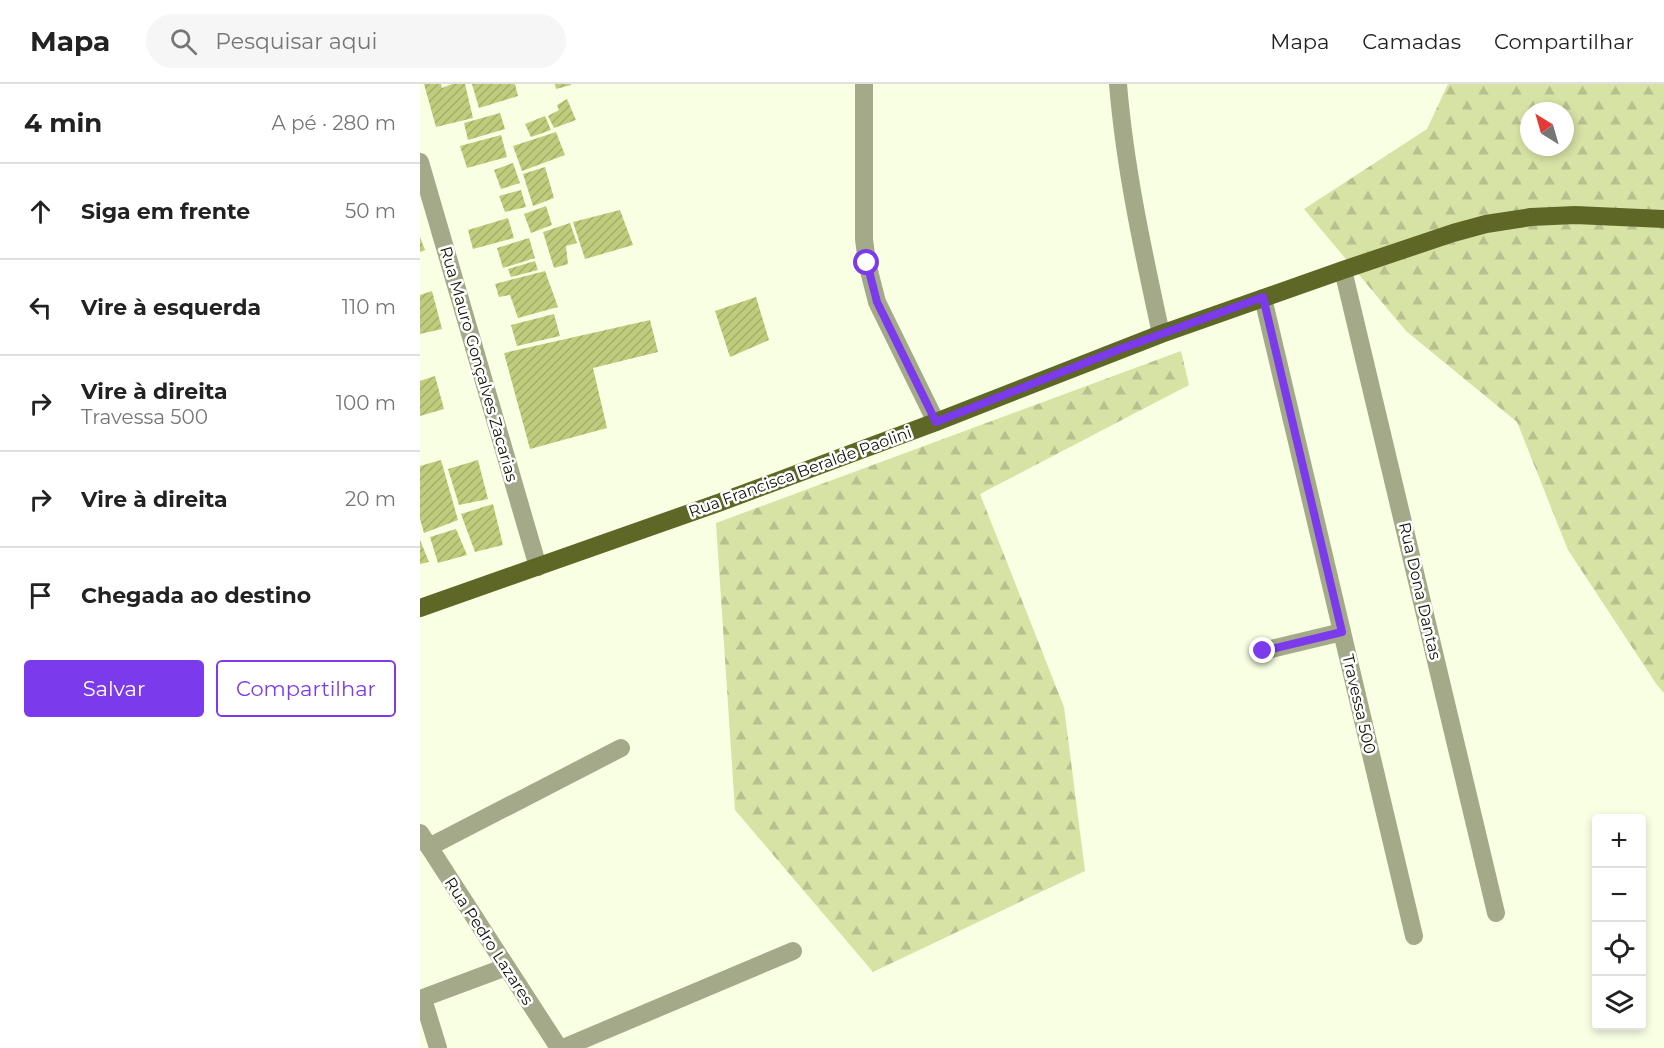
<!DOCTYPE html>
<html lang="pt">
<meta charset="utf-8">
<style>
body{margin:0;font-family:Montserrat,sans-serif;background:#f6f6f6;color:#222}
.controls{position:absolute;right:18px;bottom:18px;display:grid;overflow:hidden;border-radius:6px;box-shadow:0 3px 9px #0003}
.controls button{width:54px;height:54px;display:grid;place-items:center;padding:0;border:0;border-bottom:2px solid #e0e0e0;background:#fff;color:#222;font:30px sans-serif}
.compass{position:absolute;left:1100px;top:18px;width:54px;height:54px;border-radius:50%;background:#fff;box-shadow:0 3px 9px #0003;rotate:323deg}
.stop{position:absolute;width:18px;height:18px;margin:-14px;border:4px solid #7c3aed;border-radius:50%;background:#fff}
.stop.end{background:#7c3aed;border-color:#fff;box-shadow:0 2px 6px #0008}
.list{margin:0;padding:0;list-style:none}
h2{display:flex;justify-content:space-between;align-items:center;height:78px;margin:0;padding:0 24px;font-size:26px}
h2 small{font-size:20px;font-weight:400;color:#767676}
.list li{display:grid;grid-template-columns:39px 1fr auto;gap:18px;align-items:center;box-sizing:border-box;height:96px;padding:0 24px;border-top:2px solid #e0e0e0}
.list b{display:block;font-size:22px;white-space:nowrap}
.list p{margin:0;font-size:20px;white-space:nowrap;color:#767676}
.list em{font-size:20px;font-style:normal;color:#767676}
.actions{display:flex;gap:12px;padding:18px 24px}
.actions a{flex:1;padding:14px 0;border:2px solid #7c3aed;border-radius:6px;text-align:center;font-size:21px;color:#7c3aed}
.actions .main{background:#7c3aed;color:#fff}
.icon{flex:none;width:33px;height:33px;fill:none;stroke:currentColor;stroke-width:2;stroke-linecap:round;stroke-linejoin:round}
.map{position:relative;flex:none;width:1244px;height:964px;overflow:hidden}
header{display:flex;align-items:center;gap:36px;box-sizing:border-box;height:84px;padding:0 30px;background:#fff;border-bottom:2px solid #e0e0e0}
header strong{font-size:28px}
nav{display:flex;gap:33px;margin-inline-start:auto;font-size:21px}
.search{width:420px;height:54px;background:#f6f6f6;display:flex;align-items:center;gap:15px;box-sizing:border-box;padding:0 21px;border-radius:33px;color:#767676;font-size:22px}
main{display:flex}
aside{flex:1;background:#fff}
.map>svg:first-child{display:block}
.forest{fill:url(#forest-firs);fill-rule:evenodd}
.building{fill:url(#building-hatch)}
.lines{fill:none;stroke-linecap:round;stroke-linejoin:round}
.minor{stroke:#a4aa89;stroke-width:18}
.major{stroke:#5e6726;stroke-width:18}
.route{stroke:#7c3aed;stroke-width:8}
.labels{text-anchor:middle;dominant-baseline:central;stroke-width:5;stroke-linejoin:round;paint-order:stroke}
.street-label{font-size:16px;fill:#121408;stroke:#fff}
</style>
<header>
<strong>Mapa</strong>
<div class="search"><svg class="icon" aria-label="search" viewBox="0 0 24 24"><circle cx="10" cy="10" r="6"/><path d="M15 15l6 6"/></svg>Pesquisar aqui</div>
<nav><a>Mapa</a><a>Camadas</a><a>Compartilhar</a></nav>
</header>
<main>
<aside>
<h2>4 min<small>A pé · 280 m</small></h2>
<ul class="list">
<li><svg class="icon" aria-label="ahead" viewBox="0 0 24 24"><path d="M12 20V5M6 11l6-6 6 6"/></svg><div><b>Siga em frente</b></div><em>50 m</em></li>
<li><svg class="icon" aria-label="left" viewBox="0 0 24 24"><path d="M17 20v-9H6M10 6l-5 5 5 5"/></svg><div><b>Vire à esquerda</b></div><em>110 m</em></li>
<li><svg class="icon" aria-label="right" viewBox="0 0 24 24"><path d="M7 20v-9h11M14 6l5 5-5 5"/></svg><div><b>Vire à direita</b><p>Travessa 500</p></div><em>100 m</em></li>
<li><svg class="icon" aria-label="right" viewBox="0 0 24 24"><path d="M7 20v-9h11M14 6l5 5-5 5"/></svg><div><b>Vire à direita</b></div><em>20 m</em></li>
<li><svg class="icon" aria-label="arrive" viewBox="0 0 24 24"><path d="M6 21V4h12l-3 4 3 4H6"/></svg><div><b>Chegada ao destino</b></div></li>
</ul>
<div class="actions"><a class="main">Salvar</a><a>Compartilhar</a></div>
</aside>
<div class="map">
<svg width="1244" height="964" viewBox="0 0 1244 964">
<defs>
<pattern id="forest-firs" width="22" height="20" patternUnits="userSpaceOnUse" patternTransform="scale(1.5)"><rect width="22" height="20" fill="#d7e2a5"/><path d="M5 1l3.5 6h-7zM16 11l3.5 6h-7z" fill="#b8c18d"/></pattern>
<pattern id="building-hatch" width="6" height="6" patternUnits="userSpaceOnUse" patternTransform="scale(1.5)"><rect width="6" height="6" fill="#bfcc7c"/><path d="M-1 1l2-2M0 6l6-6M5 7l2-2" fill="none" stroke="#a3ae6a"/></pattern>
</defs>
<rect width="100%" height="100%" fill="#f9ffe2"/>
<!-- forest -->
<g class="forest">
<path d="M 1028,0 L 1244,0 L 1244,609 L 1237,601 L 1148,466 L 1097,338 L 986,247 L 884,125 L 1007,45 ZM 1109,27 L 1145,27 L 1145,63 L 1109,63 Z"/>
<path d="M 761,267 L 769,301 L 560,410 L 644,623 L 665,787 L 453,888 L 315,726 L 296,439 Z"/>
</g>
<!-- building -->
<g class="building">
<path d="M 4,0 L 21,0 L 22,4 L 32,0 L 45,0 L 53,34 L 16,43 Z"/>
<path d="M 52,0 L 95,0 L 98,12 L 59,24 Z"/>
<path d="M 135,0 L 151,0 L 151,1 L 136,5 Z"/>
<path d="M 147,15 L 156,36 L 134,44 L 128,32 L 139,26 L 137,21 Z"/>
<path d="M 80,29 L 85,45 L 48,56 L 44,39 Z"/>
<path d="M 125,32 L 131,46 L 111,53 L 105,40 Z"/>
<path d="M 136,48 L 145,71 L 102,87 L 93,62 Z"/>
<path d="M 81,51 L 87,73 L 47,84 L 40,62 Z"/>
<path d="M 93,79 L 100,99 L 81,105 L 74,86 Z"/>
<path d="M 125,83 L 134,114 L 113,122 L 103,90 Z"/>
<path d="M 101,106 L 106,123 L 85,128 L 79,112 Z"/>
<path d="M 126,122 L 132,141 L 111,149 L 104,130 Z"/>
<path d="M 200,126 L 213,161 L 165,175 L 153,138 Z"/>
<path d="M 88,134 L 94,154 L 53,165 L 48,146 Z"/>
<path d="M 150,139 L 157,159 L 146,162 L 148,180 L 134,184 L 123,148 Z"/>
<path d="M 0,153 L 5,166 L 0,168 Z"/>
<path d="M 109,154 L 115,174 L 83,184 L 77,164 Z"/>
<path d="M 115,177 L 118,186 L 91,193 L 88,185 Z"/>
<path d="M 125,187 L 138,223 L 98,234 L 90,211 L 79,213 L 75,200 Z"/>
<path d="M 12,207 L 22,245 L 0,250 L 0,211 Z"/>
<path d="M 336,213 L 349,256 L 310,273 L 295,227 Z"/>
<path d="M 134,230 L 140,252 L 97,262 L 91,241 Z"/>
<path d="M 230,236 L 238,268 L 173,284 L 187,344 L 110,365 L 84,269 Z"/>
<path d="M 15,292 L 24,325 L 0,332 L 0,297 Z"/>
<path d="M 21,376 L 38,436 L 4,449 L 0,435 L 0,382 Z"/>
<path d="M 58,376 L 68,415 L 39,421 L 28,385 Z"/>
<path d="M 73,420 L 83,461 L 55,468 L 41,430 Z"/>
<path d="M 36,445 L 47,471 L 18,479 L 10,453 Z"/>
<path d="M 0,456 L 9,478 L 0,480 Z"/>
</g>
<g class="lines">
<!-- minor -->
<g class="minor">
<path d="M 698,0 C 705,85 723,167 741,250"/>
<path d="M 444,1 L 444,155 L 447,179 L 457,218 L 516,338"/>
<path d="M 0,78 L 118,483"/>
<path d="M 923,186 L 1076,829"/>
<path d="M 843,214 L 994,852"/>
<path d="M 843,567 L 922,548"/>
<path d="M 0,749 L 139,964"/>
<path d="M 9,763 L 201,664"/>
<path d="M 0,915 L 86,883"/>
<path d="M 3,915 L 18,964"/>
<path d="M 143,964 L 373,867"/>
</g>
<!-- major -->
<path class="major" d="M 0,524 L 301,418 L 516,338 L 741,250 L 923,186 L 1033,149 L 1066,140 L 1111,133 L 1155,131 L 1244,135"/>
</g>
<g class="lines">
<!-- route -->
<path class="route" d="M 447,179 L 457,218 L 516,338 L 700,265 L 843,213 L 922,548 L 843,567"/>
</g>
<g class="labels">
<!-- street labels -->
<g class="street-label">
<text transform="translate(59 280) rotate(74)">Rua Mauro Gonçalves Zacarias</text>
<text transform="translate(380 388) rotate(-20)">Rua Francisca Beralde Paolini</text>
<text transform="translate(1000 507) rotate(77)">Rua Dona Dantas</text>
<text transform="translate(939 620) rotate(77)">Travessa 500</text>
<text transform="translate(69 857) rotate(57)">Rua Pedro Lazares</text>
</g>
</g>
</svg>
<div class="controls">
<button>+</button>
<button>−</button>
<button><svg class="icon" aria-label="locate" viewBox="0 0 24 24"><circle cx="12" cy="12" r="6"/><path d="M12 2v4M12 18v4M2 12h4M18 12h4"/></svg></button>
<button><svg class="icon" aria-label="layers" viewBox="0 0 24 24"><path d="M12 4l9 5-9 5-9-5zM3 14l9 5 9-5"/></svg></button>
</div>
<svg class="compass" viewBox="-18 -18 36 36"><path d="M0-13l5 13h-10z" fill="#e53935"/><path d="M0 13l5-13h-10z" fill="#767676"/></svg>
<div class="stop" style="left:447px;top:179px"></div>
<div class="stop end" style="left:843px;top:567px"></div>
</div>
</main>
